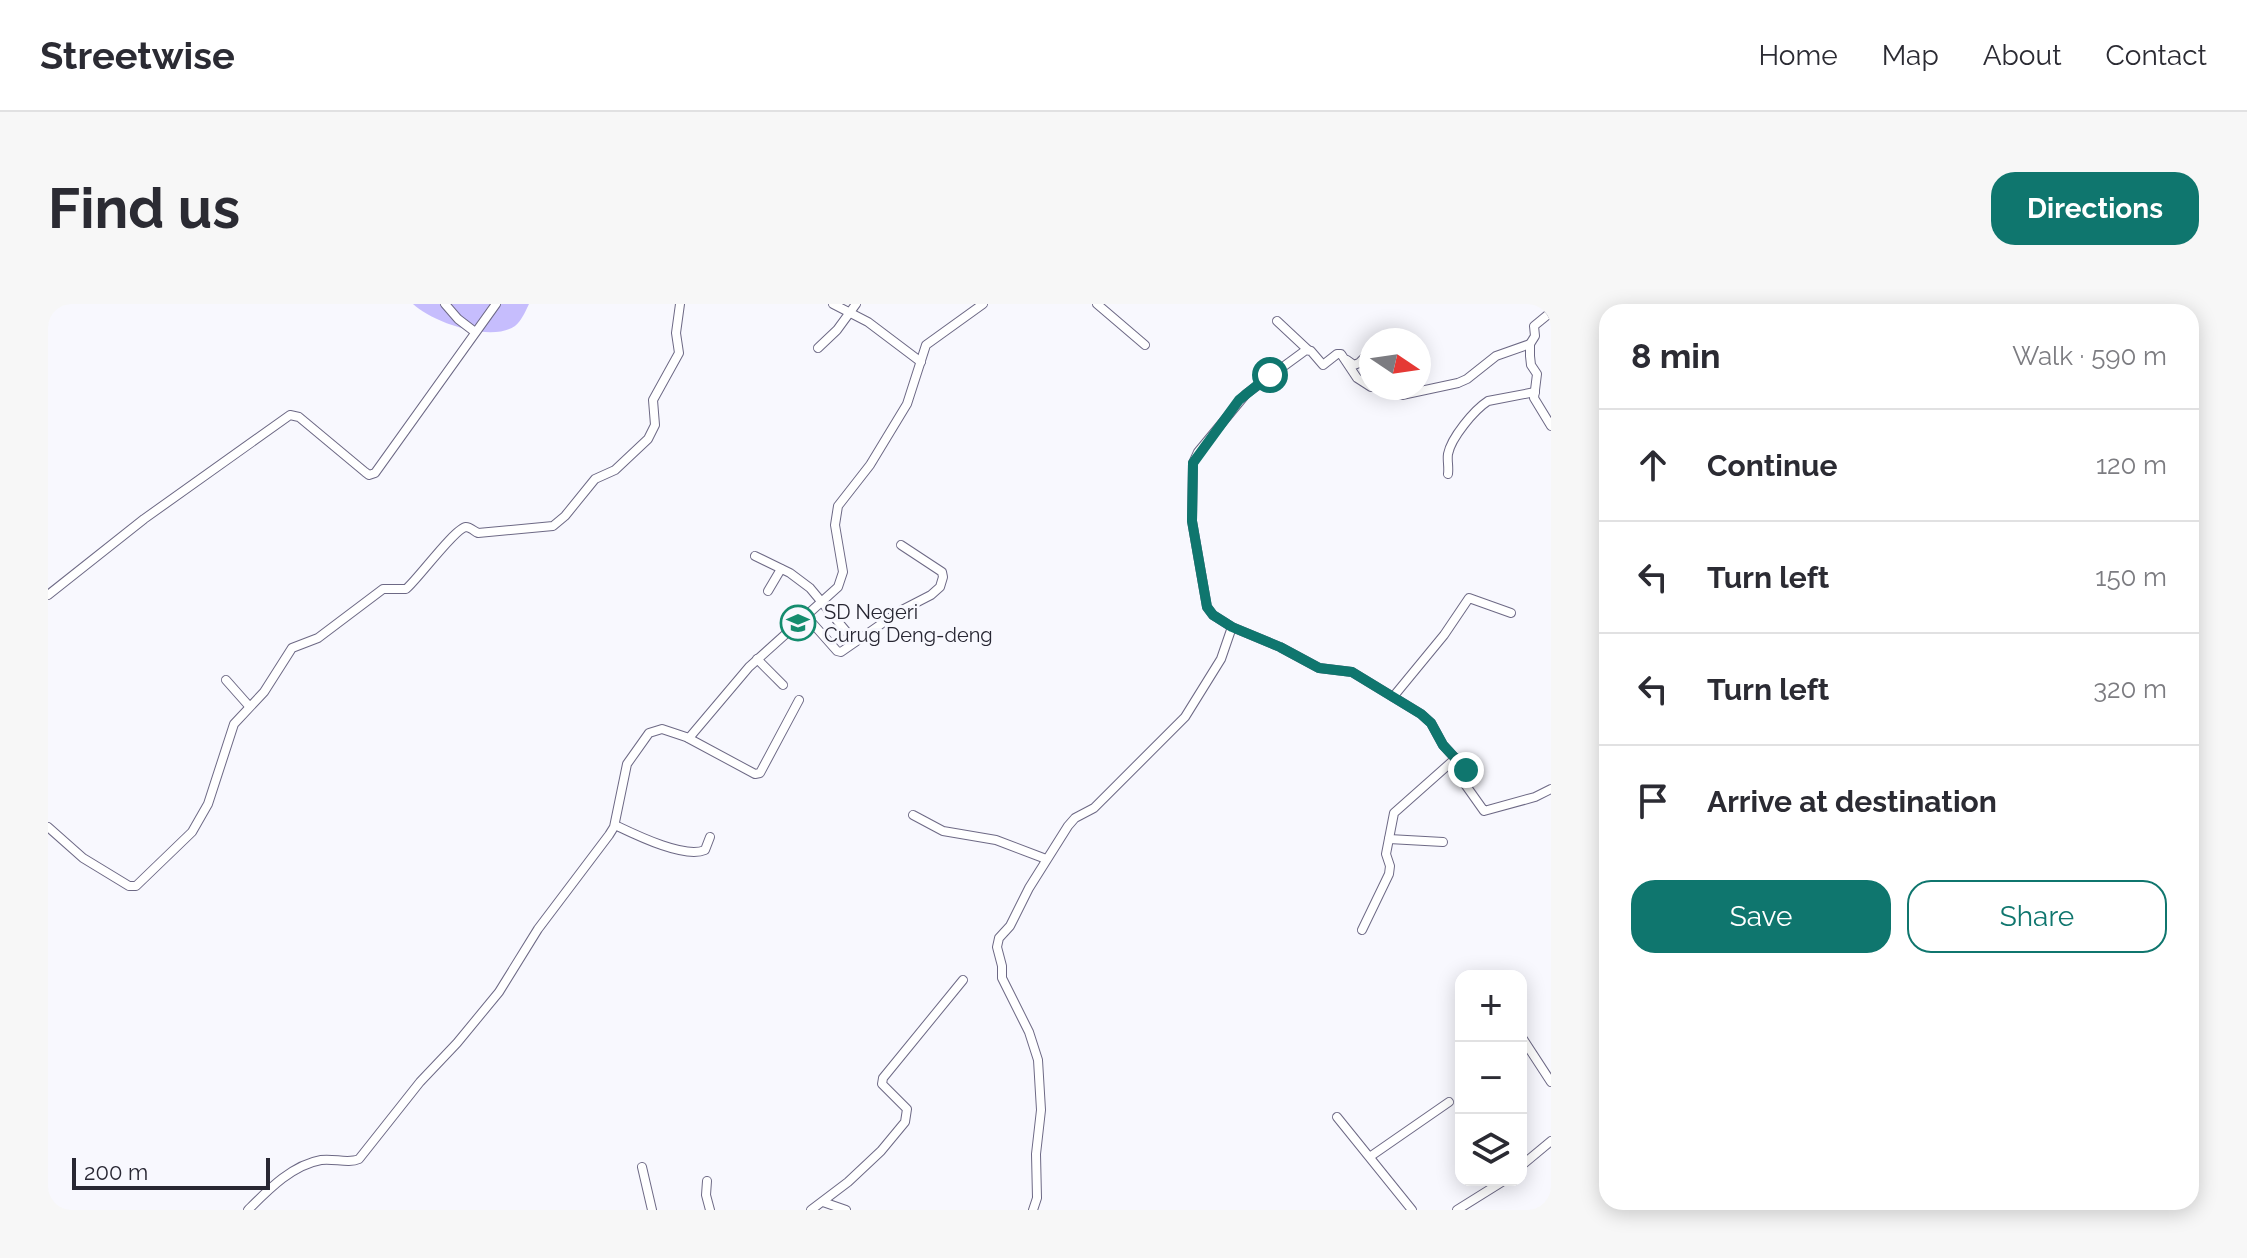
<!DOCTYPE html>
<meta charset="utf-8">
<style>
body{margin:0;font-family:Raleway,sans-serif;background:#f7f7f7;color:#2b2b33}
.controls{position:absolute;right:24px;bottom:24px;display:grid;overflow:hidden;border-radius:16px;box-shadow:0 4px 20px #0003}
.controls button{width:72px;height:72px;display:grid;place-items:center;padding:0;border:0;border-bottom:2px solid #e1e1e2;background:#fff;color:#2b2b33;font:40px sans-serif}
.compass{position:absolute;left:1311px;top:24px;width:72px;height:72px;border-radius:50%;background:#fff;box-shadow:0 4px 20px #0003;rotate:103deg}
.scale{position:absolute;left:24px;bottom:20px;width:198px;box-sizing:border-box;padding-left:8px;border:4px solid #282733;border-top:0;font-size:22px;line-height:28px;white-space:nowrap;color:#282733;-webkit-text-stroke:6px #f8f8fe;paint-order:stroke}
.stop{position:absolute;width:24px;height:24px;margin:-18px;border:6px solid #0f766e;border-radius:50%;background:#fff}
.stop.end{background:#0f766e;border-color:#fff;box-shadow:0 2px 8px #0008}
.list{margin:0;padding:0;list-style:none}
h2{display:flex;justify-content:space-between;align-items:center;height:104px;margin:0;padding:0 32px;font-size:34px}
h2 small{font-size:26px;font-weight:400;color:#7c7c81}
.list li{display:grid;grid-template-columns:52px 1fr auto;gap:24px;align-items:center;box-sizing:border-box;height:112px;padding:0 32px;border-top:2px solid #e1e1e2}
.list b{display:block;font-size:30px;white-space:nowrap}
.list em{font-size:26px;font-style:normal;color:#7c7c81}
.actions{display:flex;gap:16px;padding:24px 32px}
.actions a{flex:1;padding:18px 0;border:2px solid #0f766e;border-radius:24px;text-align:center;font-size:28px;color:#0f766e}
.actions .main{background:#0f766e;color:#fff}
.icon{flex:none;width:44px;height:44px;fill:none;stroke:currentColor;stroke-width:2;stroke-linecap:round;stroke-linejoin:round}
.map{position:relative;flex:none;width:1503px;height:906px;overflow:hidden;border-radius:24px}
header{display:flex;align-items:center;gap:48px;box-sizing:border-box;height:112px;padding:0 40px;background:#fff;border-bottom:2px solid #e1e1e2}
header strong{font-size:38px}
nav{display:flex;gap:44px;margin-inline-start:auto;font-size:28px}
.intro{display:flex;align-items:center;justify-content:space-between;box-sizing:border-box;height:192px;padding:0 48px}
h1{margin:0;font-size:56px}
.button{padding:20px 36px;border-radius:24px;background:#0f766e;color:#fff;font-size:28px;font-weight:700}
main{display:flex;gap:48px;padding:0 48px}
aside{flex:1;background:#fff;border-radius:24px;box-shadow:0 4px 20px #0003}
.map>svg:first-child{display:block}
.forest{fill:#c6bdfd}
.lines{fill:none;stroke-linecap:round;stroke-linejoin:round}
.street-casing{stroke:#6d6985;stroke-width:10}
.street{stroke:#fff;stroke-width:8}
.route{stroke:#0f766e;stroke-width:10}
.labels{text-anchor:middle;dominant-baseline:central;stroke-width:6;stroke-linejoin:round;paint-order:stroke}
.poi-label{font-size:20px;fill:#282733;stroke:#f8f8fe;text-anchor:start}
</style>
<header>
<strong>Streetwise</strong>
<nav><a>Home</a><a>Map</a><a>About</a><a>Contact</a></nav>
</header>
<div class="intro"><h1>Find us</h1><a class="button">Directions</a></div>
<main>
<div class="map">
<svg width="1503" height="906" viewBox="0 0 1503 906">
<rect width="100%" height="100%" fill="#f8f8fe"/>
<!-- forest -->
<path class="forest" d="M 365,0 L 481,0 C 477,8 474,16 467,22 C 443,39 384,18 365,0 Z"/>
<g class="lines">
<!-- street casing -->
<g class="street-casing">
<g id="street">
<path d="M 397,0 L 410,15 L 427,28"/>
<path d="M 785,0 L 820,18 L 873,58"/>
<path d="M 1049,0 L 1097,41"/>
<path d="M 1503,8 L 1486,22 L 1487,32 L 1482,40 L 1482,52 L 1483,61 L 1489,70 L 1486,94 L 1503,122"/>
<path d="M 1229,17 L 1260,46"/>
<path d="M 770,44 L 789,26 L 808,0"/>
<path d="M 1299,56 L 1306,61 L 1311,59 L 1323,47"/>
<path d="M 1323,83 L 1309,74 L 1293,50 L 1289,50 L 1275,61 L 1263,47 L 1258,46 L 1198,90 L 1150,148 L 1145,159 L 1144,217 L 1159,303 L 1165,311 L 1184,323 L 1232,343 L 1271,364 L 1304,368 L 1373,410 L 1383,419 L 1395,441 L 1418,466 L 1414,476 L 1436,507 L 1487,493 L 1503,485"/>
<path d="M 1329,84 L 1354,91 L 1410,79 L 1419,75 L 1448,52 L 1482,40"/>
<path d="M 1400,170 C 1401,162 1399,157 1400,150 C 1403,134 1426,106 1440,97 L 1487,88"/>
<path d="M 707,252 L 742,269 L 762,284 L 807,338"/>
<path d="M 720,287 L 733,265"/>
<path d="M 0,291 L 96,215 L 242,111 L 251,113 L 317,168 L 321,171 L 327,169 L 448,0"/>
<path d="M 758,312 L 789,347 L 793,348 L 852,307 L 883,291 L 892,283 L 895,273 L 894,268 L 853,241"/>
<path d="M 709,355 L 735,381"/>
<path d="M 178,376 L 201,402"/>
<path d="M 1345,393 L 1396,331 L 1421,294 L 1463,309"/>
<path d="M 640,434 L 707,470 L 712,469 L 751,396"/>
<path d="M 865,511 L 895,527 L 948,536 L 998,555"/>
<path d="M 567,521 C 586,530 636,555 657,546 L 662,533"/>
<path d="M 0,523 L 35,554 L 81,582 L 88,582 L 144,528 L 160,500 L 186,420 L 216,388 L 244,344 L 270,334 L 335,285 L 358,285 C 370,275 407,224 418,223 C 422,223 426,227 430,229 L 505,222 L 517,212 L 547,175 L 567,166 L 600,135 L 607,121 L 605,96 L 631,49 L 628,29 L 632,0"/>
<path d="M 1341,535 L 1395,538"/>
<path d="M 1314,626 L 1341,570 L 1342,562 L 1338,550 L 1346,509 L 1408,454"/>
<path d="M 1473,732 L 1503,778"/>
<path d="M 1289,813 L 1364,906"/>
<path d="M 1323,852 L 1401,798"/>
<path d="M 1473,862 L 1503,837"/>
<path d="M 594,863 L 604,906"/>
<path d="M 659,877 L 658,891 L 662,906"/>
<path d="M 775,898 L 798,906"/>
<path d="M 200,906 C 220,886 244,861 273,856 C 286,854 300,860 311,855 L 372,778 L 409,739 L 451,688 L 490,625 L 561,531 L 566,523 L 579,460 L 601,429 L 614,425 L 641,434 L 701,363 L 790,283 L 795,268 L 787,221 L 790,202 L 822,161 L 859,100 L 878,41 L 935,0"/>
<path d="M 763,906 L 800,878 L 833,847 L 857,818 L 859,805 L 834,780 L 835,774 L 915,676"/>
<path d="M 985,906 L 989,894 L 988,850 L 993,806 L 990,756 L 981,728 L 954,674 L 954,662 L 949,643 L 951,634 L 962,622 L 981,584 L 1020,522 L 1027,514 L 1046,504 L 1137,413 L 1173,355 L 1184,323"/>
<path d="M 1409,906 L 1457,876"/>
</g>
</g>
<!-- street -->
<use href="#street" class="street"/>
</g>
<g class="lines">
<!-- route -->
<path class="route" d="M 1222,71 L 1191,96 L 1145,159 L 1144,217 L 1159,303 L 1165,311 L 1184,323 L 1232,343 L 1271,364 L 1304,368 L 1373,410 L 1383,419 L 1395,441 L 1418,466"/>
</g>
<!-- icons -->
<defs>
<g id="school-ring" transform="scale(1.8)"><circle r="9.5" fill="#f8f8fe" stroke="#148c6e" stroke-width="1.5"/><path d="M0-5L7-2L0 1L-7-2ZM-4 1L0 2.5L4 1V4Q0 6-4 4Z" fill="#148c6e"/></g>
</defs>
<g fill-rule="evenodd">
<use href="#school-ring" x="750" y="319"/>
</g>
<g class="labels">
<!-- poi labels -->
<g class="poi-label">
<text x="776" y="308">SD Negeri<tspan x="776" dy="23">Curug Deng-deng</tspan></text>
</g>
</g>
</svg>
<div class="controls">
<button>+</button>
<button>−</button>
<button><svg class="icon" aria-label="layers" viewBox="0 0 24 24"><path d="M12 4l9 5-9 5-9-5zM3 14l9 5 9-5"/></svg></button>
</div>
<svg class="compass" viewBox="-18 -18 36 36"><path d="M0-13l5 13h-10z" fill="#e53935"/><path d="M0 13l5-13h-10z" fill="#7c7c81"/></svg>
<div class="scale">200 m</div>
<div class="stop" style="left:1222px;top:71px"></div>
<div class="stop end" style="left:1418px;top:466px"></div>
</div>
<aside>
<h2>8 min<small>Walk · 590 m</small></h2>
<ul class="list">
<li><svg class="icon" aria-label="ahead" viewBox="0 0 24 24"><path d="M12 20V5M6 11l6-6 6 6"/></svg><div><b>Continue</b></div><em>120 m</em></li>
<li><svg class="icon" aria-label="left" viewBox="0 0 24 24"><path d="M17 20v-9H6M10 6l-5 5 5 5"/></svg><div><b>Turn left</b></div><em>150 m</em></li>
<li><svg class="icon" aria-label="left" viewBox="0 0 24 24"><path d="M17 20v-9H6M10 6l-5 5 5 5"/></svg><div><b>Turn left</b></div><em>320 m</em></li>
<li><svg class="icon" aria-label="arrive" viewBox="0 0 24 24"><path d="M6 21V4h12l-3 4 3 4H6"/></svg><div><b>Arrive at destination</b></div></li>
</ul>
<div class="actions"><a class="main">Save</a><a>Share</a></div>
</aside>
</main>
